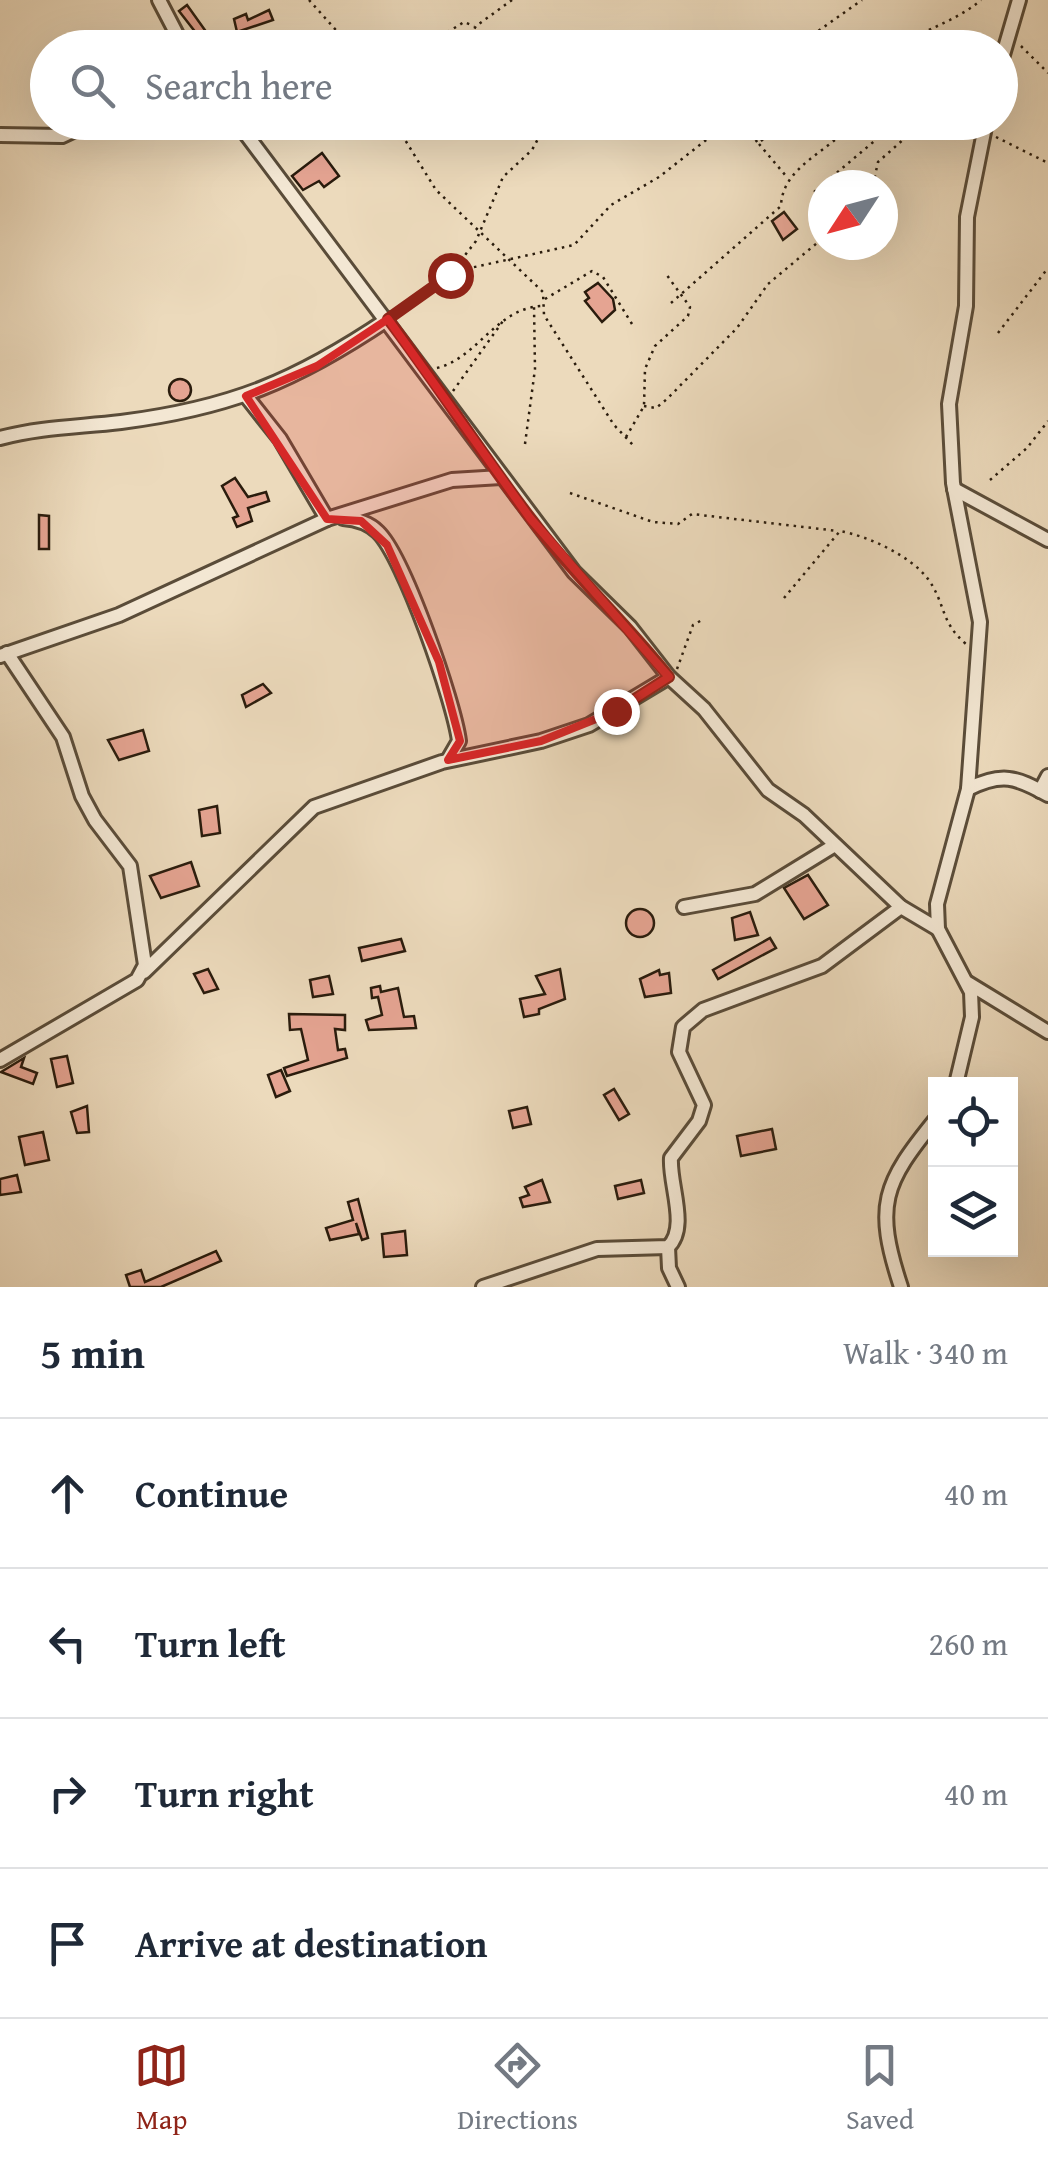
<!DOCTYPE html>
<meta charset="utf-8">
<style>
body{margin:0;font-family:"Gentium Book Plus",serif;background:#f2f2f3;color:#1f2937}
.controls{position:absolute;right:30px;bottom:30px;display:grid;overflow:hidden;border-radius:0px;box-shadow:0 10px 40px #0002}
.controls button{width:90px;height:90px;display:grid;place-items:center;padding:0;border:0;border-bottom:2px solid #e0e1e3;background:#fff;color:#1f2937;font:50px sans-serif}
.compass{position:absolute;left:808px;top:170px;width:90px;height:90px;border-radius:50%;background:#fff;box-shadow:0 10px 40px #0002;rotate:234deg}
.stop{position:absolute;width:30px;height:30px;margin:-22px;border:8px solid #8f2418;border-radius:50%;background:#fff}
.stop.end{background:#8f2418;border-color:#fff;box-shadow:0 2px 10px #0008}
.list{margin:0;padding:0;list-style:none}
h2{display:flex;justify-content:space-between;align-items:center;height:130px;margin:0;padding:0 40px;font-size:42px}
h2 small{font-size:32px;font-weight:400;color:#747a83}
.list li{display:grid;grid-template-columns:65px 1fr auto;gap:30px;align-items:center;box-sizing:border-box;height:150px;padding:0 40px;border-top:2px solid #e0e1e3}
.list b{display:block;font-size:38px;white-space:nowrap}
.list em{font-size:32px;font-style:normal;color:#747a83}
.icon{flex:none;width:55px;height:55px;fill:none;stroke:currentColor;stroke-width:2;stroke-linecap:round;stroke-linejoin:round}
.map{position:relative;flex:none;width:1048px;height:1287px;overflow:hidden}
.search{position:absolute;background:#fff;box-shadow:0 10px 40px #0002;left:30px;right:30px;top:30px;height:110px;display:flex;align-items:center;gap:25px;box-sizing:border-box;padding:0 35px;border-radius:55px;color:#747a83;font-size:38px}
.sheet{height:730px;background:#fff}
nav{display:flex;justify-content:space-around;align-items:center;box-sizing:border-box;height:140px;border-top:2px solid #e0e1e3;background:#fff;font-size:28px;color:#747a83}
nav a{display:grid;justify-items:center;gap:5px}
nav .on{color:#8f2418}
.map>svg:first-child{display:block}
.building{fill:#e5a492;stroke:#2a1c0d;stroke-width:2.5}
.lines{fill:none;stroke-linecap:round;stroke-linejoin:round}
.street-casing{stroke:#5a4c39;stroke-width:18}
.path{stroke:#2a1c0d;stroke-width:2.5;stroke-dasharray:2.5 5;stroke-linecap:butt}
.street{stroke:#f3e7d3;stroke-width:12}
.route{stroke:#8f2418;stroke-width:12}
.marked{fill:#d62828;fill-opacity:0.2;stroke:#d62828;stroke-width:8;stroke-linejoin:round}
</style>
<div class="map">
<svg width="1048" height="1287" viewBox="0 0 1048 1287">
<rect width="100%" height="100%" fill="#ecdabc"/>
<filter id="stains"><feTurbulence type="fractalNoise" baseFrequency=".002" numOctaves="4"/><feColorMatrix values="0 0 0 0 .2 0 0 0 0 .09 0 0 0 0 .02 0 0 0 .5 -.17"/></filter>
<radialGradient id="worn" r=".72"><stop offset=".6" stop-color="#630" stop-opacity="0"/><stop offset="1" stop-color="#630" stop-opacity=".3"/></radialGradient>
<!-- building -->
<g class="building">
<path d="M 187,5 L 207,33 L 200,38 L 179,11 Z"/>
<path d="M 269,10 L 273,20 L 237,32 L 234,19 L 246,14 L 248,20 Z"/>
<path d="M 322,153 L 339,176 L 324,187 L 319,181 L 303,190 L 292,176 Z"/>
<path d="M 784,212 L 797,229 L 783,240 L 772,221 Z"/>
<path d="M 598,283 L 613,299 L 615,310 L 602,322 L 585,301 L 589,298 L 585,292 Z"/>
<circle cx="180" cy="390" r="11"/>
<path d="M 235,478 L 248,497 L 266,492 L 269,501 L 248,508 L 252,521 L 237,527 L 233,518 L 238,516 L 222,486 Z"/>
<path d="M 39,515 L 49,516 L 49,549 L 39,549 Z"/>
<path d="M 263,684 L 271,693 L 246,707 L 242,695 Z"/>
<path d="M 143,730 L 149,751 L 119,760 L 108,740 Z"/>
<path d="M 217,806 L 220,833 L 202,836 L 199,810 Z"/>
<path d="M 191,862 L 199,886 L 161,898 L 150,876 Z"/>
<path d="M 808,875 L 828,905 L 804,919 L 784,888 Z"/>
<circle cx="640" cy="923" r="14"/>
<path d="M 750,912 L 758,935 L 735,940 L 732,918 Z"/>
<path d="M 770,938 L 776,948 L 718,979 L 713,970 Z"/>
<path d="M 401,939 L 405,951 L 362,961 L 359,948 Z"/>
<path d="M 208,969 L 218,989 L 204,993 L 194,974 Z"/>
<path d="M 560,969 L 565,999 L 539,1009 L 539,1014 L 524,1017 L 520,999 L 545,994 L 536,976 Z"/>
<path d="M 659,970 L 660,975 L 669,973 L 671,993 L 645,997 L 640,979 Z"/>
<path d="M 329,976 L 333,994 L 313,997 L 310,980 Z"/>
<path d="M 380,986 L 381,992 L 398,988 L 404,1017 L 414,1016 L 416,1028 L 369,1030 L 366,1020 L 382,1015 L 378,997 L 372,998 L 371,988 Z"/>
<path d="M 289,1014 L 345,1015 L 345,1030 L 335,1029 L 338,1050 L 345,1049 L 347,1058 L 287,1076 L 284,1068 L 308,1060 L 301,1029 L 290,1030 Z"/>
<path d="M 67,1056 L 73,1083 L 57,1087 L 51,1059 Z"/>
<path d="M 24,1058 L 21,1067 L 37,1073 L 33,1084 L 1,1072 Z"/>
<path d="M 281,1070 L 290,1091 L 276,1097 L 268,1075 Z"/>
<path d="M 614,1089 L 629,1114 L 619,1120 L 604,1095 Z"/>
<path d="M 87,1106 L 89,1132 L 77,1133 L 71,1112 Z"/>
<path d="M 527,1107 L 531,1124 L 513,1128 L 509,1111 Z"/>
<path d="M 772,1129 L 776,1149 L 741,1156 L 737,1136 Z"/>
<path d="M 43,1132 L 49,1160 L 25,1165 L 19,1137 Z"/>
<path d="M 17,1175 L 21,1192 L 0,1195 L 0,1179 Z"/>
<path d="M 542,1180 L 550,1202 L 523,1207 L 520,1198 L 529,1195 L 525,1187 Z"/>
<path d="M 641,1180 L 644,1193 L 618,1199 L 615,1186 Z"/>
<path d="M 358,1199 L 368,1238 L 362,1240 L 356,1223 L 359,1234 L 330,1240 L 326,1228 L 353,1220 L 348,1202 Z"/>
<path d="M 405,1231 L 407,1255 L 384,1257 L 382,1234 Z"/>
<path d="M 216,1251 L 221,1261 L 161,1287 L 130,1287 L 126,1275 L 141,1270 L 145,1282 Z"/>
</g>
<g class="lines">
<!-- street casing -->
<g class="street-casing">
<g id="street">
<path d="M 159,0 L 184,48"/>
<path d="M 1000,65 L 1019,0"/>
<path d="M 237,122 L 574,572 L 630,627 L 669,677 L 704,709 L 768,790 L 804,815 L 901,907 L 938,929"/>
<path d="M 0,135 L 62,136 L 92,122"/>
<path d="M 246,396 L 280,439 L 327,519"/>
<path d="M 0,438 C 41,427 79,427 121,422 C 231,408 296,381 388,319"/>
<path d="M 954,489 L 1048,540"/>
<path d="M 343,518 C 356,519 368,522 378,532 C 404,557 454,702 459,741 L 448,760"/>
<path d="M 0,656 L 119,615 L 327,519 L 452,480 L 501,477"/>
<path d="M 968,789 C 1002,772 1016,777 1048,795"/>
<path d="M 1040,791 L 1048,776"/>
<path d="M 684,907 L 755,894 L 835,845"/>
<path d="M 144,972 L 314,807 L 442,762 L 541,741 L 589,725 L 669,677"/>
<path d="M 968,983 L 1048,1032"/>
<path d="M 0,1060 L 137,980 L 145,965 L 130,866 L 95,820 L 82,796 L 63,737 L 7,653"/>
<path d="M 956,1084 L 972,1017 L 971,992 L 938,929 L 937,904 L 968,789 L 980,622 L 953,483 L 949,404 L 966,306 L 967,217 L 986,122"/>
<path d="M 668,1247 L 669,1268 L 678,1287"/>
<path d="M 483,1287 L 597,1249 L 668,1247 C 689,1228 669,1184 671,1158 L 699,1121 L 704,1105 L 679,1052 L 683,1027 L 703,1010 L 822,966 L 901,907"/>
<path d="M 901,1287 C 874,1205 883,1184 936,1119"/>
</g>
</g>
<!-- path -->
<g class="path">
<path d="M 309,0 L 352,48"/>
<path d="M 1021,46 L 1048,73"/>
<path d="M 422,48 L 464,22 L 474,26"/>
<path d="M 463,48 L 476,26 L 512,0"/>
<path d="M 794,48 L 862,0"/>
<path d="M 896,48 C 924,29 955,22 981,0"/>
<path d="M 394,122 L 436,190 L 543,292 L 544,315 L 614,425 L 633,445"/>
<path d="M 742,122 L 758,143 L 787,122"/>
<path d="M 996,137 L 1048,163"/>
<path d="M 759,144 L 786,176"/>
<path d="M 873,185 L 878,162 L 923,122"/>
<path d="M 814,192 L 897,122"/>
<path d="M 452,272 L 574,245 L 611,205 L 659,177 L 729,122"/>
<path d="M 545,299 L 592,271 L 603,277 L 632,324"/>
<path d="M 671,303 L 781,206 C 782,174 812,159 836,139 L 826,122"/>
<path d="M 396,311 L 452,272 L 476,241 L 503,177 L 532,150 L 547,122"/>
<path d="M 998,333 L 1048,268"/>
<path d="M 437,368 C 478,358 496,308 542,306"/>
<path d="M 453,391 L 503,321"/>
<path d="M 644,406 L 656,408 L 667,399 L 737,328 L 768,284 L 823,238"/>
<path d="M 626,437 L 644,406 L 645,369 L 655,346 L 688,316 L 690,307 L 666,274"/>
<path d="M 525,444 L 535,369 L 534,306"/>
<path d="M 990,480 L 1027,448 L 1048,421"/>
<path d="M 570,493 L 653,522 L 678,524 L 692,514 L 838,531"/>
<path d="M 784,598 L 840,531 C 867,536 910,555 928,579 C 946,604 940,622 966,644"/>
<path d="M 677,669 L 693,625 L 702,620"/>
</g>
<!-- street -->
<use href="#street" class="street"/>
</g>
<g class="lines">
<!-- route -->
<path class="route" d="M 450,275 L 388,319 C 438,385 482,455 532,520 C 574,576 626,622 669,677 L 616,711"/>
</g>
<!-- marked area -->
<path class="marked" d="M 388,319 L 530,518 L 669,677 L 616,711 L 541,741 L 448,760 L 460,741 L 439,662 L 387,545 L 361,521 L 327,519 L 246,396 L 317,366 Z"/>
<rect width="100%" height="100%" filter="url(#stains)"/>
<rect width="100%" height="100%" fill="url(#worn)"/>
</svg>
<div class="controls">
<button><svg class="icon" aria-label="locate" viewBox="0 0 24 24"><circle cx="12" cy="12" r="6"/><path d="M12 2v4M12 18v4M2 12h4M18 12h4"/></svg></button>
<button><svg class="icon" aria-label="layers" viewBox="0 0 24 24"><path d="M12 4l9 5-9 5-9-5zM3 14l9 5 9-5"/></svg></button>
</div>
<svg class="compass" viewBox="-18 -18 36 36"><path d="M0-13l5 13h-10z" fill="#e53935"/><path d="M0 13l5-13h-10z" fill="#747a83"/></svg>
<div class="stop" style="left:450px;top:275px"></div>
<div class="stop end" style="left:616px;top:711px"></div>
<div class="search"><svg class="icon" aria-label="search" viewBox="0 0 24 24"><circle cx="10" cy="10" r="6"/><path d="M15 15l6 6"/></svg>Search here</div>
</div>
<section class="sheet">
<h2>5 min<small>Walk · 340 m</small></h2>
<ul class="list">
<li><svg class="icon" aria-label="ahead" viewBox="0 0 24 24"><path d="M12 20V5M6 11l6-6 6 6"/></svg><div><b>Continue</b></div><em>40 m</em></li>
<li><svg class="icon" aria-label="left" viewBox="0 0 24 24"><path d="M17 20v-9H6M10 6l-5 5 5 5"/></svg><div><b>Turn left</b></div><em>260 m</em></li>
<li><svg class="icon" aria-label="right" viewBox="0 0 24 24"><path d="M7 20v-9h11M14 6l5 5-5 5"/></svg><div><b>Turn right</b></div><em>40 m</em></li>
<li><svg class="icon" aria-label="arrive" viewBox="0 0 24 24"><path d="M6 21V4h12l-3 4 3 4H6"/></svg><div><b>Arrive at destination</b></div></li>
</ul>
</section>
<nav>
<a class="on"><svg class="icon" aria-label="map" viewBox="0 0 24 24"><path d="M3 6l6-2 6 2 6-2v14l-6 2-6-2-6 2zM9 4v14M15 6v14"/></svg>Map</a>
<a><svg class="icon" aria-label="directions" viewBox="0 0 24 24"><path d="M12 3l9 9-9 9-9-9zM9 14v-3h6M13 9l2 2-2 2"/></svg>Directions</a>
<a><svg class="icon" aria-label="saved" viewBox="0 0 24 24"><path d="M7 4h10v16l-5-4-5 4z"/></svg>Saved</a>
</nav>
